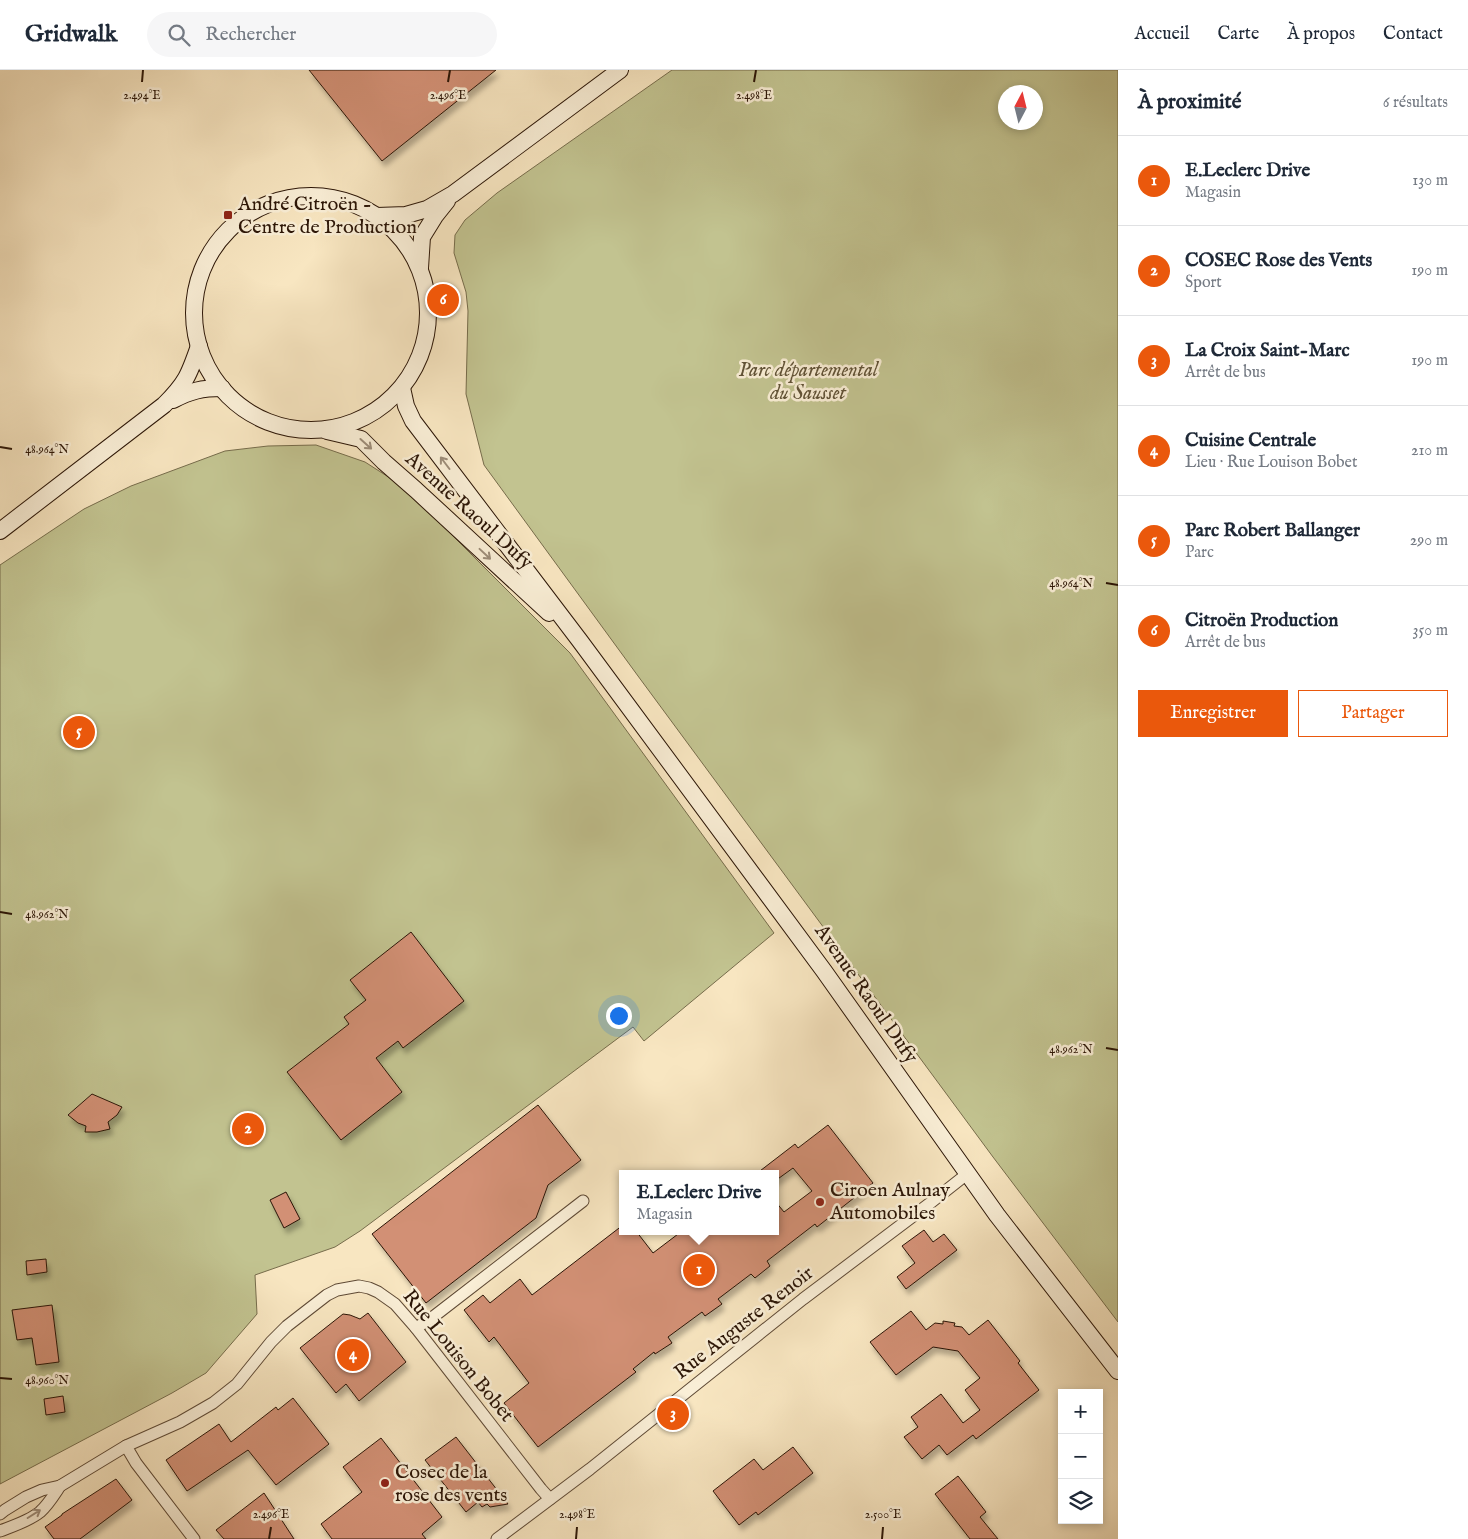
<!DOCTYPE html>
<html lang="fr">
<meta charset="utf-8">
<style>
body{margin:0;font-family:"IM FELL English",serif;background:#f6f6f7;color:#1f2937}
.controls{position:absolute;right:15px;bottom:15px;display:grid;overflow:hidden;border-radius:0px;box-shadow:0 2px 8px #0003}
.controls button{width:45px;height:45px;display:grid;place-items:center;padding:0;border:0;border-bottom:1px solid #e0e1e3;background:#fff;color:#1f2937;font:25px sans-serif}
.compass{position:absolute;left:998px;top:15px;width:45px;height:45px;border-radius:50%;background:#fff;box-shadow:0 2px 8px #0003;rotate:7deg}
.you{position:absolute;left:618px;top:945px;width:18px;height:18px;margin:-12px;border:4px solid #fff;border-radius:50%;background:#1a73e8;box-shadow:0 0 0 8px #1a73e833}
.badge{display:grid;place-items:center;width:32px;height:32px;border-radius:50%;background:#ea580c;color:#fff;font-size:16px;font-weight:700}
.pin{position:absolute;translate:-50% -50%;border:2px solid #fff;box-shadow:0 1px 5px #0006}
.popup{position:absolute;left:619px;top:1100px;width:160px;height:65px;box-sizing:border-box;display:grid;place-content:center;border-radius:0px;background:#fff;filter:drop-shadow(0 1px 4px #0005);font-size:16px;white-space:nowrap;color:#747a83}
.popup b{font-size:19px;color:#1f2937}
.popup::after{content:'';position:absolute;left:50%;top:100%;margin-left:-10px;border:10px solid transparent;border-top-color:#fff}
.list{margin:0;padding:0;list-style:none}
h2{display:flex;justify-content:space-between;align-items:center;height:65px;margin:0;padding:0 20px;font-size:21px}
h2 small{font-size:16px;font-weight:400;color:#747a83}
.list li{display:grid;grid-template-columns:32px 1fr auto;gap:15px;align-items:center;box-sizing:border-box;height:90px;padding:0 20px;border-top:1px solid #e0e1e3}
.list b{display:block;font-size:19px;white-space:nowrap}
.list p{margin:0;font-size:16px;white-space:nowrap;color:#747a83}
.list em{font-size:16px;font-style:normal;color:#747a83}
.actions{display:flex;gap:10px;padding:15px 20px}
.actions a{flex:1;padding:11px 0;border:1px solid #ea580c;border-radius:0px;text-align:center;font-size:18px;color:#ea580c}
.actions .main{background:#ea580c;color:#fff}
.icon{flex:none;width:28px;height:28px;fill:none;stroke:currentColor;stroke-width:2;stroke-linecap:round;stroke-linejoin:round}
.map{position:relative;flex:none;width:1118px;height:1469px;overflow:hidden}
header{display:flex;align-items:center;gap:30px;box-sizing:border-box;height:70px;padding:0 25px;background:#fff;border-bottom:1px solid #e0e1e3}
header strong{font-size:24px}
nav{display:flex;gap:28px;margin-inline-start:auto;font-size:18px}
.search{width:350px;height:45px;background:#f6f6f7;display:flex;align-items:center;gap:12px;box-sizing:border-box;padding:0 18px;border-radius:28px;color:#747a83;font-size:19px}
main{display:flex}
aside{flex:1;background:#fff}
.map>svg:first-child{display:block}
.green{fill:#c2c390;stroke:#766c4b;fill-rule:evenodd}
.building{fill:#d29074;stroke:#2b1506;filter:url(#shadow)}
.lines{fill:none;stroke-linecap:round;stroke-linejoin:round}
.minor-casing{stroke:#5e4935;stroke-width:13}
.secondary-casing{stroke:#2b1506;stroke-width:18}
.minor{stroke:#faefd7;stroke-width:11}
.secondary{stroke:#faefd7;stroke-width:16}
.oneway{stroke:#9d8d79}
.ticks{fill:none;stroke:#2b1506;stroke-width:2}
.poi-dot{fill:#8f2418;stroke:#faefd7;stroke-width:2}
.labels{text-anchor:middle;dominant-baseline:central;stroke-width:5;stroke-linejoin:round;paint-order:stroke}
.poi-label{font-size:20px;fill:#2b1506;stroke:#faefd7;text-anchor:start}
.park-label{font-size:20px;font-style:italic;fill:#605236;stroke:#faefd7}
.street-label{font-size:20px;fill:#2b1506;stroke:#faefd7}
.ticks-label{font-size:12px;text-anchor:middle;fill:#2b1506;stroke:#faefd7;stroke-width:5;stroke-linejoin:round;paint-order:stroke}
</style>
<header>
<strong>Gridwalk</strong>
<div class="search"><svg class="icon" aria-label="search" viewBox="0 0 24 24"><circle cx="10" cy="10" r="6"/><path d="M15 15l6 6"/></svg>Rechercher</div>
<nav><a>Accueil</a><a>Carte</a><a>À propos</a><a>Contact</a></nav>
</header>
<main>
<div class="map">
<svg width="1118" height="1469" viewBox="0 0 1118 1469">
<defs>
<filter id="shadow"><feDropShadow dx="3" dy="5.5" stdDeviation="2.5" flood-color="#0004"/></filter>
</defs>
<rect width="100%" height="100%" fill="#f8e6c1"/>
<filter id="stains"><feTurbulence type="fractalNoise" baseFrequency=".004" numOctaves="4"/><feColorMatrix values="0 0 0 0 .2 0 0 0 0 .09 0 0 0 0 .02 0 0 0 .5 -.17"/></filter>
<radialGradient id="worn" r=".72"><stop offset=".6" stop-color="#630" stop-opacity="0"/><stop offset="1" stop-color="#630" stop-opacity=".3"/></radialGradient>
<!-- green -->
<g class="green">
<path d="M 672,0 L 1118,0 L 1118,1252 L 993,1087 L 638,606 L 484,395 L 466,324 L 468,241 L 466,222 L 454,183 L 455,165 L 465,150 L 497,123 ZM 1006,22 L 1036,22 L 1036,52 L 1006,52 Z"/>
<path d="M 316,375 L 365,392 L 404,417 L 570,583 L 774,863 L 644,971 L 633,957 L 360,1161 L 335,1177 L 255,1205 L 257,1244 L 206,1303 L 172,1323 L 0,1414 L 0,495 L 84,439 L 131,416 L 225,381 L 268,376 Z"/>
</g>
<!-- building -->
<g class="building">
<path d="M 309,0 L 496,0 L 382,91 Z"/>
<path d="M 411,862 L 464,931 L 403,978 L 398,971 L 376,988 L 402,1022 L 341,1070 L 287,1002 L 349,954 L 344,947 L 366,930 L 350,910 Z"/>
<path d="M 92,1024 L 122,1037 L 117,1045 L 108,1052 L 110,1059 L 97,1062 L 85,1062 L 86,1056 L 78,1053 L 68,1045 Z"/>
<path d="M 538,1035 L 581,1090 L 548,1115 L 536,1148 L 426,1233 L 372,1164 Z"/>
<path d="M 828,1055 L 873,1113 L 817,1157 L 815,1154 L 767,1191 L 770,1196 L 755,1208 L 751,1204 L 718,1229 L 722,1234 L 705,1246 L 702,1242 L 668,1267 L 672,1273 L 655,1284 L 654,1282 L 633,1299 L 636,1302 L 538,1377 L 504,1333 L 529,1313 L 494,1267 L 489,1272 L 464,1240 L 483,1225 L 490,1233 L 520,1209 L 532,1225 L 623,1155 L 623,1161 L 636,1161 L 653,1183 L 682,1161 L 775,1161 L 775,1131 L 784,1142 L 812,1121 L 793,1098 L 775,1111 L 775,1104 L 756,1104 L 795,1074 L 798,1078 Z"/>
<path d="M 286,1122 L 300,1149 L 284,1158 L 270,1130 Z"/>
<path d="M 924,1160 L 933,1172 L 944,1164 L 957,1180 L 906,1219 L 897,1207 L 915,1193 L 902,1176 Z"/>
<path d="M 46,1189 L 47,1202 L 27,1205 L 26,1191 Z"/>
<path d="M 52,1235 L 59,1292 L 36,1295 L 32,1268 L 17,1270 L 12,1240 Z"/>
<path d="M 911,1241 L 926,1260 L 935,1253 L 943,1254 L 943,1251 L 955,1253 L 954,1256 L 962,1257 L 969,1265 L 988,1250 L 1020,1291 L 1018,1293 L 1039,1320 L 976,1369 L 973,1365 L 947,1385 L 939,1375 L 922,1389 L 904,1367 L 918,1357 L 911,1347 L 941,1324 L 963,1353 L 980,1340 L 965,1320 L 980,1308 L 958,1281 L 933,1277 L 896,1305 L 870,1272 Z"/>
<path d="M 368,1243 L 406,1292 L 359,1331 L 346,1314 L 336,1323 L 300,1278 L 343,1244 L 350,1245 L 360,1249 Z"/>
<path d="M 63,1326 L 65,1342 L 46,1345 L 44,1329 Z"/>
<path d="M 293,1328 L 329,1374 L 276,1415 L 248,1380 L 187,1421 L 166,1390 L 219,1354 L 231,1372 L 276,1337 L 278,1340 Z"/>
<path d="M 456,1367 L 508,1434 L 490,1437 L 487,1434 L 482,1437 L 478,1432 L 466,1442 L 425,1390 Z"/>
<path d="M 381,1368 L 442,1447 L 422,1464 L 426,1469 L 332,1469 L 321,1454 L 362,1422 L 343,1397 Z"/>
<path d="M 793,1377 L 813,1403 L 758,1445 L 756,1442 L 739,1455 L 713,1421 L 754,1389 L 763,1400 Z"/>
<path d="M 958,1406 L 986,1442 L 980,1447 L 998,1469 L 970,1469 L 935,1424 Z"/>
<path d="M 116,1409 L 132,1430 L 80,1469 L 54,1469 L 45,1457 L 62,1445 L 62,1444 Z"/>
<path d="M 264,1423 L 294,1469 L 224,1469 L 216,1460 Z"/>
</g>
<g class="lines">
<!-- minor casing -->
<g class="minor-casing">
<g id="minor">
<path d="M 416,1258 L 433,1247 L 583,1131"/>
<path d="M 126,1376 L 136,1393 L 194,1469"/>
<path d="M 0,1444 L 5,1440 L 26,1427 L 42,1420 L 60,1416 L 126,1376 L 180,1352 L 213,1333 L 237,1314 L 271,1272 L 287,1256 L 327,1225 L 337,1220 L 359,1216 L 369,1218 L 378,1222 L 395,1234 L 416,1258 L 541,1419 L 550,1429"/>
<path d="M 0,1461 C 13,1456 29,1451 40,1442 C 48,1435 54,1425 60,1416"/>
<path d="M 497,1469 L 590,1399 L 803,1229 L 929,1134 L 967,1104"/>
</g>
</g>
<!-- secondary casing -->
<g class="secondary-casing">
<g id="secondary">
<circle cx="311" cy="243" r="117"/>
<path d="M 377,146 L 406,145 L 427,139 L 453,124 L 620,0"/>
<path d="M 420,198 L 422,167 L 435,146 L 447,131"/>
<path d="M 402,318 L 406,336 L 413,351 L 580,571 L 824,901 L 997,1145 L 1118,1301"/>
<path d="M 173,330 C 190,321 202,318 222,318"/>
<path d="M 327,361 L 361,369 L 384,392 L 416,420 L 549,543"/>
<path d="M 0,461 L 164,335 C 186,313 189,305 199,276"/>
</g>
</g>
<!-- minor -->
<use href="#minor" class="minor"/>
<!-- secondary -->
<use href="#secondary" class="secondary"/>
</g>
<!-- one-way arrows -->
<defs><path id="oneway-shaft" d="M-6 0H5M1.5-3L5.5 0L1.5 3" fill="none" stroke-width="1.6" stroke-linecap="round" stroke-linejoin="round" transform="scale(1.25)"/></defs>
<g class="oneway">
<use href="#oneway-shaft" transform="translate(366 374) rotate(42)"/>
<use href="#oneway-shaft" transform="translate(445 393) rotate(-127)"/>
<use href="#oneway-shaft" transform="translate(485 484) rotate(43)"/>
<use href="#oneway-shaft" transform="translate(34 1444) rotate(-32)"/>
</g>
<!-- ticks -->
<path class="ticks" d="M 142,12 L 143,0M 448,12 L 450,0M 754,12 L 756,0M 0,377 L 12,379M 1106,513 L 1118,515M 0,842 L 12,844M 1106,978 L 1118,980M 0,1308 L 12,1309M 269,1469 L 271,1457M 576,1469 L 577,1457M 882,1469 L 883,1457"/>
<!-- markers -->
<g class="poi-dot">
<rect x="223" y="140" width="10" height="10" rx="2.5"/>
<circle cx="820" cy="1132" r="5"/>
<circle cx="385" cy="1413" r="5"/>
</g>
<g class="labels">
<!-- poi labels -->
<g class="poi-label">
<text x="238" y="134">André Citroën -<tspan x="238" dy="23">Centre de Production</tspan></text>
<text x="830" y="1120">Ciroen Aulnay<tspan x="830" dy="23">Automobiles</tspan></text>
<text x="395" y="1402">Cosec de la<tspan x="395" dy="23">rose des vents</tspan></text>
</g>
<!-- park labels -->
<g class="park-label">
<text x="808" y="300">Parc départemental<tspan x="808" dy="23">du Sausset</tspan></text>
</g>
<!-- street labels -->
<g class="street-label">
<text transform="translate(469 441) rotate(42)">Avenue Raoul Dufy</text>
<text transform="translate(866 924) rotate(55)">Avenue Raoul Dufy</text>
<text transform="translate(744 1253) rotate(-38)">Rue Auguste Renoir</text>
<text transform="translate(458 1286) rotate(51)">Rue Louison Bobet</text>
</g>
</g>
<g class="ticks-label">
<text x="142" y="29">2.494°E</text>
<text x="448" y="29">2.496°E</text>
<text x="754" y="29">2.498°E</text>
<text x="47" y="383">48.964°N</text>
<text x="1071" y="517">48.964°N</text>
<text x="47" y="848">48.962°N</text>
<text x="1071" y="983">48.962°N</text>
<text x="47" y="1314">48.960°N</text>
<text x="271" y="1448">2.496°E</text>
<text x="577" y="1448">2.498°E</text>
<text x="883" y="1448">2.500°E</text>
</g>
<rect width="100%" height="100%" filter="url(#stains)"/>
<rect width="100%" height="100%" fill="url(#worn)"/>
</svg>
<div class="controls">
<button>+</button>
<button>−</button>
<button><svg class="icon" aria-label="layers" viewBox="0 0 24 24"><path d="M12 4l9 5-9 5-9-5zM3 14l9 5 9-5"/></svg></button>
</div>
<svg class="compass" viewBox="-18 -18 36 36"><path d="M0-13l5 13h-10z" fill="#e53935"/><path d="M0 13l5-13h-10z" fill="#747a83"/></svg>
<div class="you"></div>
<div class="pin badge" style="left:699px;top:1200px">1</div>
<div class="popup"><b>E.Leclerc Drive</b>Magasin</div>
<div class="pin badge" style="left:248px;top:1059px">2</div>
<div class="pin badge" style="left:673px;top:1344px">3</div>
<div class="pin badge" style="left:353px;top:1285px">4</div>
<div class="pin badge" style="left:79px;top:662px">5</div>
<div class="pin badge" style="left:443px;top:230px">6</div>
</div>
<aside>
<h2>À proximité<small>6 résultats</small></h2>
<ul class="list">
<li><span class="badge">1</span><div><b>E.Leclerc Drive</b><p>Magasin</p></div><em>130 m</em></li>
<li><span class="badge">2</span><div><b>COSEC Rose des Vents</b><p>Sport</p></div><em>190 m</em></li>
<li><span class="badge">3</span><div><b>La Croix Saint-Marc</b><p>Arrêt de bus</p></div><em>190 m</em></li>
<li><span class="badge">4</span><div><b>Cuisine Centrale</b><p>Lieu · Rue Louison Bobet</p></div><em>210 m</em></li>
<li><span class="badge">5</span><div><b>Parc Robert Ballanger</b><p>Parc</p></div><em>290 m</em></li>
<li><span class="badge">6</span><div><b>Citroën Production</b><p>Arrêt de bus</p></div><em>350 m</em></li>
</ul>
<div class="actions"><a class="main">Enregistrer</a><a>Partager</a></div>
</aside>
</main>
